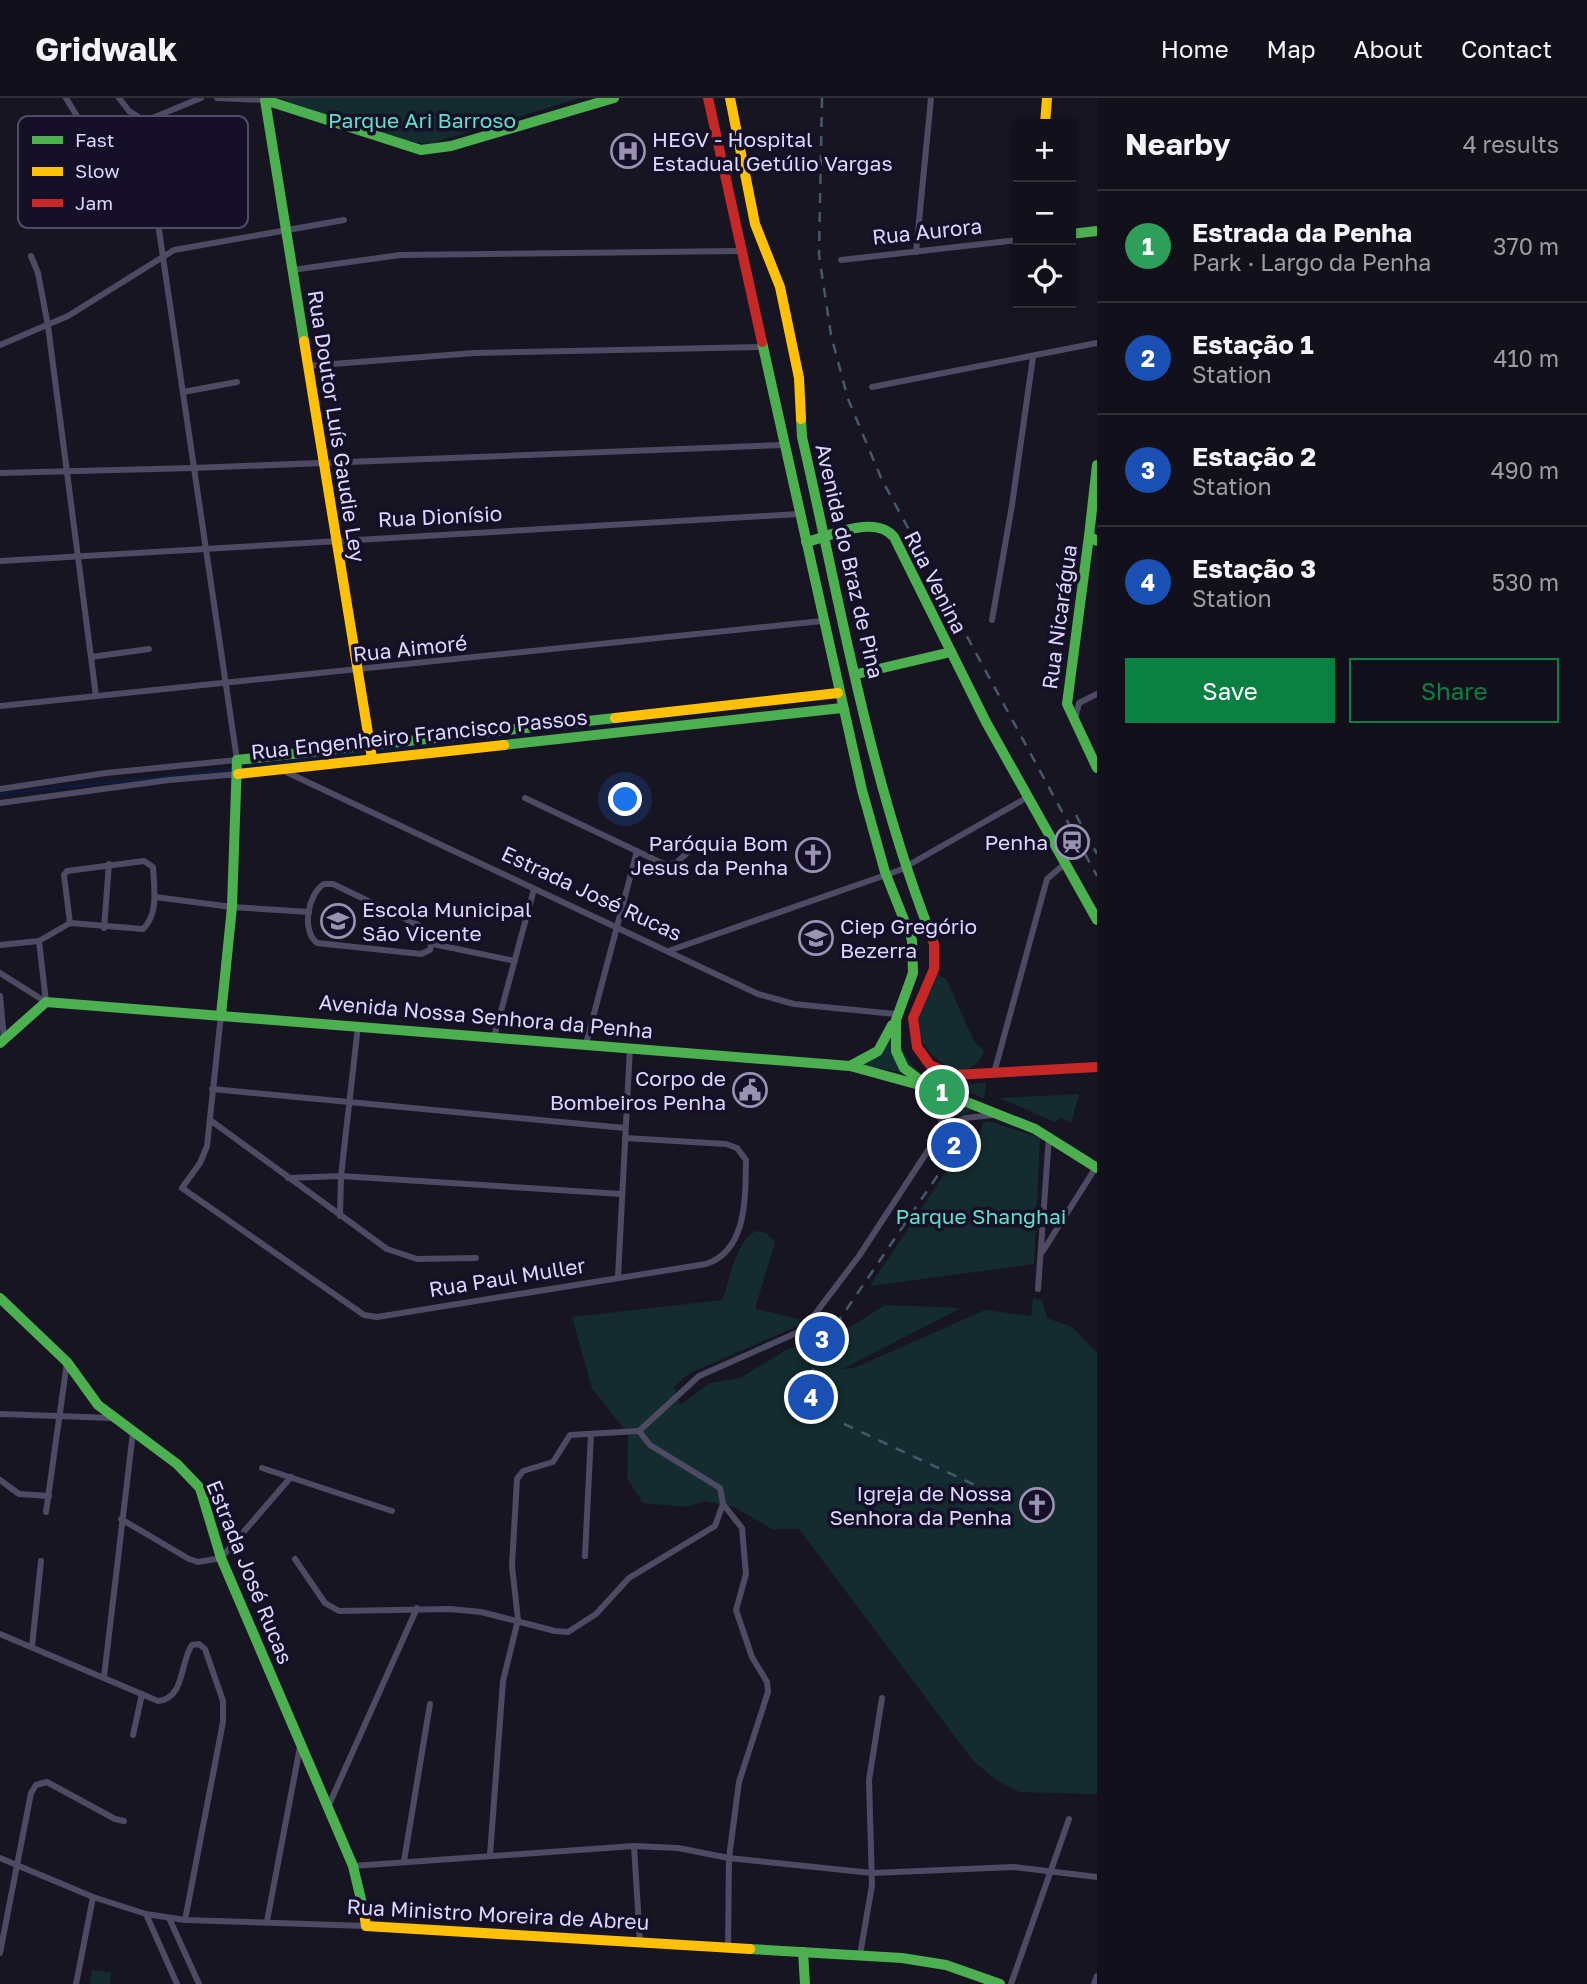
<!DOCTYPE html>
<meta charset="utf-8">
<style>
body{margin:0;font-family:"Golos Text",sans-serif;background:#1f1e27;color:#f1f3f6}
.controls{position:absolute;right:21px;top:21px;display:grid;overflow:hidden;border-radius:0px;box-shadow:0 2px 5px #0004}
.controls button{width:63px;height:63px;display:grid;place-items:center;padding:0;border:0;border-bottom:2px solid #313039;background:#12101a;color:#f1f3f6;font:35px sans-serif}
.you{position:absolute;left:626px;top:702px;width:24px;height:24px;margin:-18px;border:5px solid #fff;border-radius:50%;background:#1a73e8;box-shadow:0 0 0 10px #1a73e833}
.badge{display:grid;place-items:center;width:46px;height:46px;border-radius:50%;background:#0b8043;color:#fff;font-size:23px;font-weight:700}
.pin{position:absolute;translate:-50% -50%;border:4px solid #fff;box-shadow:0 2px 7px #0006}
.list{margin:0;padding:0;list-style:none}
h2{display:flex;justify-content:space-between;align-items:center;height:91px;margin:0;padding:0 28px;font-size:30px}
h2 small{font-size:23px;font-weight:400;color:#9c9da2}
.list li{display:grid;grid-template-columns:46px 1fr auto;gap:21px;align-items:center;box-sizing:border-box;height:112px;padding:0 28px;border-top:2px solid #313039}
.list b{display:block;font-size:26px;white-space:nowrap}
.list p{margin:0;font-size:23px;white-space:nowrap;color:#9c9da2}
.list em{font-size:23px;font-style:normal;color:#9c9da2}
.actions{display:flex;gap:14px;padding:21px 28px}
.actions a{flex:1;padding:16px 0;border:2px solid #0b8043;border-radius:0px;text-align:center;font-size:24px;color:#0b8043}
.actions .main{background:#0b8043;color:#fff}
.icon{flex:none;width:38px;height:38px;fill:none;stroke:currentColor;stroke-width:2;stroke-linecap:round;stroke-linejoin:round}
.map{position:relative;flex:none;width:1097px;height:1886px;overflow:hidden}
header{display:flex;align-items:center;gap:42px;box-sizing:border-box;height:98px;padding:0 35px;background:#12101a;border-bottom:2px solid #313039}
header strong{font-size:33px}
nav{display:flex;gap:38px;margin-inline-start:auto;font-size:24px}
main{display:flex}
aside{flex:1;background:#12101a}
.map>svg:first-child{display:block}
.green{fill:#142c2f}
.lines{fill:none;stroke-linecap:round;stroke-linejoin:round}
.stream{stroke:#0c1b42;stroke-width:2.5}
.street{stroke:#4d4a63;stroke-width:6}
.fast{stroke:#4caf50;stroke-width:10}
.slow{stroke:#ffc107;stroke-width:10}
.jam{stroke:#c62828;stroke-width:10}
.rail{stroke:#46596c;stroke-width:2.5;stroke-dasharray:10 9;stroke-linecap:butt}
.labels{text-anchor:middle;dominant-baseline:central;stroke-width:7;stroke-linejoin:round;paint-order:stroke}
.park-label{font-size:21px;fill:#61dfc9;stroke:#151027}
.poi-label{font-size:21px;fill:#ded6ff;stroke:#151027;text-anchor:end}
.street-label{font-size:21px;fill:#ded6ff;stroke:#151027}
.key{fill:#151027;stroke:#514b68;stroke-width:2}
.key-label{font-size:19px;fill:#ded6ff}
</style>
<header>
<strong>Gridwalk</strong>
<nav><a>Home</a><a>Map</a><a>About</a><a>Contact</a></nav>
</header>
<main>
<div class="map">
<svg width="1097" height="1886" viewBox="0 0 1097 1886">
<rect width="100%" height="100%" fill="#181522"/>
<!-- green -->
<g class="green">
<path d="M 279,0 L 580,0 L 429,46 L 394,42 Z"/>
<path d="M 935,875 L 946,881 L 974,943 L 984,953 L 983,957 C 980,961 976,967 972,969 C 950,982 918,948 918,928 C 918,910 928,891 935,875 Z"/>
<path d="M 898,939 C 910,984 956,997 995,1015 L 971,1013 L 945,1024 C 948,976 893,972 857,967 L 885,943 Z"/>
<path d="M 986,985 L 984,1000 L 947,987 Z"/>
<path d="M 1079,996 L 1071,1025 L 1061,1019 L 1055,1024 L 1000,1000 Z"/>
<path d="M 989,1023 L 1040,1040 L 1034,1166 L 870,1188 L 971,1036 L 979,1039 L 983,1025 Z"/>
<path d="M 756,1133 L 766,1135 L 775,1144 L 755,1211 L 799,1221 L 800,1227 L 690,1275 L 674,1289 L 680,1307 L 710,1285 L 740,1280 L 786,1252 L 852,1228 L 885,1207 L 961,1210 L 842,1271 L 854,1270 L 985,1212 L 1031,1218 L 1033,1200 L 1042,1203 L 1047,1220 L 1072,1229 L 1097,1255 L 1097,1696 L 1019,1694 L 998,1683 L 974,1664 L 799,1431 L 772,1431 L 734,1409 L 704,1403 L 688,1409 L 643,1405 L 627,1380 L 628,1336 L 592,1290 L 572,1219 L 722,1202 C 731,1180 735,1144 756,1133 Z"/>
<path d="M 92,1872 L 111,1874 L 110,1886 L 90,1886 Z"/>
</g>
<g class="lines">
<!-- stream -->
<g class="stream">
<path d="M 375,653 L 702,615"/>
<path d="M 240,670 L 368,653"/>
<path d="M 0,696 L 233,671"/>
</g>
<!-- street -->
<g class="street">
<path d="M 119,0 L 129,13 L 145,23 L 201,0"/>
<path d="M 217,0 L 265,2"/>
<path d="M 916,154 L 931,0"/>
<path d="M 31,158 L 38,175 L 48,228 L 96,598"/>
<path d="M 841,162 L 1018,142"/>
<path d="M 292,172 L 400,157 L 740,153"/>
<path d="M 0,247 L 68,218 L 174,152 L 344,122"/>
<path d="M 307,268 L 474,255 L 762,249"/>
<path d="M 872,289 L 1097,245"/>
<path d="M 183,294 L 237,284"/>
<path d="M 0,375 L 193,370 L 784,347"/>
<path d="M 0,463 L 799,416"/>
<path d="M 992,522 L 1012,407 L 1033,259"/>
<path d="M 91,559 L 149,551"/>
<path d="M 0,608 L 822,523"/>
<path d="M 1075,621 L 1079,605 L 1097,596"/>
<path d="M 284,673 L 758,896 L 794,906 L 895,916"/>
<path d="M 0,691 L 106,675 L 237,662 L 155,105 L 142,85 L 89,38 L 66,0"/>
<path d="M 525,700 L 666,767 L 676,765 L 698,745"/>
<path d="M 0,705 L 169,682 L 238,676"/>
<path d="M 324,786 L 333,786 L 420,828 L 433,839 L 430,852 L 421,856 L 317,845 C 301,832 308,796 324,786 Z"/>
<path d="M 155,799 L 232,809 L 309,814"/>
<path d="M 104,830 L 109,766"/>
<path d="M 39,843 L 46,904"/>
<path d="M 433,846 L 515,863"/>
<path d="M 0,847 L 39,843 L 70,825 L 143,831 C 159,816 154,789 153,769 L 144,763 L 67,773 L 64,777 L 70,825"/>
<path d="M 671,852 L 900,772 L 1028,699"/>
<path d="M 0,875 L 46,904"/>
<path d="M 0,898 L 4,941"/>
<path d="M 221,917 L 207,1048 L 200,1065 L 182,1090 L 364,1217 L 377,1219 L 706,1166 C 748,1152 745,1098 746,1062 L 737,1050 L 726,1046 L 625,1040"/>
<path d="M 494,939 L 534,791"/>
<path d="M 586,946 L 637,753"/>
<path d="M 994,975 L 1047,781 L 1061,769"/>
<path d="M 212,991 L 625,1030"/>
<path d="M 927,991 L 940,1012 L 942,1031"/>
<path d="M 210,1022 L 387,1151 L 417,1161 L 476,1160"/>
<path d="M 288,1080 L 341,1078 L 621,1096"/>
<path d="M 340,1118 L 341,1078 L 358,928"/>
<path d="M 1043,1153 L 1096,1069"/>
<path d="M 618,1179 L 630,949"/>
<path d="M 1038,1191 L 1049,1038"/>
<path d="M 0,1316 L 113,1320"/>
<path d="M 262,1370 L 392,1413"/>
<path d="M 0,1382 L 19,1396 L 49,1398"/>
<path d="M 723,1406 L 742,1430 L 746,1476 L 736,1512 L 752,1559 L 767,1584 L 768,1594 L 739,1684 L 729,1760 L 728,1850"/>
<path d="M 46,1414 L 67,1264"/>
<path d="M 121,1421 L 189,1461 L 198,1464 L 221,1460 L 291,1379"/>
<path d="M 585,1458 L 591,1336"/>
<path d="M 295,1461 L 325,1505 L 339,1513 L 450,1511 L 481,1514 L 555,1533 L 568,1534 L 596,1516 L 629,1480 L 715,1428 L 723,1406 L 720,1390 L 650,1347 L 639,1333 L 699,1278 L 803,1232 L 859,1158 L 942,1031 L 965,1020 L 993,1017"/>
<path d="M 0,1536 L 158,1603 C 185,1601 180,1563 192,1547 L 199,1546 L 205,1551 L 223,1603 L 223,1624 L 185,1822"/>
<path d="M 32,1549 L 41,1463"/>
<path d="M 104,1579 L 133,1334"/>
<path d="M 133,1637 L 142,1596"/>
<path d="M 328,1709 L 417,1510"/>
<path d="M 634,1748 L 640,1844"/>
<path d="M 490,1757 L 503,1583 L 518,1522 L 512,1468 L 517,1381 L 523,1373 L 553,1364 L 570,1337 L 639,1333"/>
<path d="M 0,1760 L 93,1799 L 146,1816 L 185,1822 L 366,1828"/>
<path d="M 404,1763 L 430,1606"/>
<path d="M 353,1768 L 634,1748 L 678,1750 L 729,1760 L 872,1775 L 1014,1769 L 1097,1779"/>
<path d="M 146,1816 L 177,1886"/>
<path d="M 169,1820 L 199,1886"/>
<path d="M 267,1823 L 300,1649"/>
<path d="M 0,1855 L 31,1695 L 36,1687 L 47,1684 L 115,1721 L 124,1723"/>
<path d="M 860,1857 L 872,1787 L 869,1682 L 882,1600"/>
<path d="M 76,1886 L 93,1799"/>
<path d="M 1011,1886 L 1069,1721"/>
<path d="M 1094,1886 L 1097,1878"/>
</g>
<!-- fast -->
<g class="fast">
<path d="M 1071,136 L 1097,133"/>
<path d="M 304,243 L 265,2 L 421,52 L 451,48 L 614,0"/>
<path d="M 762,244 L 862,692 L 885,774 L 912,842 L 913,875 L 896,922 L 896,953 L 904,970 L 929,989 L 1035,1031 L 1097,1070"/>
<path d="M 801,321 L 802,339 C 840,504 868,674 929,832"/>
<path d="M 1097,367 L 1089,438 L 1097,443"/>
<path d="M 1089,438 L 1067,606 L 1097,670"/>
<path d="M 806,444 C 831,438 875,416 894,439 L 986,624 L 1097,822"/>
<path d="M 857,576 L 951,554"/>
<path d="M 504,647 L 842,610"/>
<path d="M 221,917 L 232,809 L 237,662 L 615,620"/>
<path d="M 0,945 L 46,904 L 850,968 L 878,953 L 892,927"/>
<path d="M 850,968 L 923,988"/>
<path d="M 0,1200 L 67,1264 L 98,1307 L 177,1366 L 200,1390 L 221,1460 L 353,1768 L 364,1814"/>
<path d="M 750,1851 L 902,1860 L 946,1867 L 1000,1886"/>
<path d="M 803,1854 L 805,1886"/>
</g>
<!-- slow -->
<g class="slow">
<path d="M 730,0 L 755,126 L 780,189 L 799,280 L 801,321"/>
<path d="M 1045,26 L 1047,0"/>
<path d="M 304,243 L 372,660"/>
<path d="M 615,620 L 838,595"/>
<path d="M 238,676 L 504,647"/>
<path d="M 364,1814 L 366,1828 L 750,1851"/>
</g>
<!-- jam -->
<g class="jam">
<path d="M 708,0 L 762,244"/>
<path d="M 929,832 L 934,846 L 934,871 L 913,920 L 917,949 L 930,967 L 954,977 L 1097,969"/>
</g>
<!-- rail -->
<g class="rail">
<path d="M 822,0 L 819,157 L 831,237 L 848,301 L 882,382 L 1097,778"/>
<path d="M 1076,717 L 1097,756"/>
<path d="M 825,1243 L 955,1052"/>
<path d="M 808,1299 L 818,1242"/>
<path d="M 844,1326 L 1003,1400"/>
</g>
</g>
<!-- icons -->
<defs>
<g id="hospital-ring" transform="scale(1.75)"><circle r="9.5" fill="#151027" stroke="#9992b2" stroke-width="1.5"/><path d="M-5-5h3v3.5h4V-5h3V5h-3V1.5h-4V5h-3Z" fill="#9992b2"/></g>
<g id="station-ring" transform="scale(1.75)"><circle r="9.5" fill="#151027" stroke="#9992b2" stroke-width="1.5"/><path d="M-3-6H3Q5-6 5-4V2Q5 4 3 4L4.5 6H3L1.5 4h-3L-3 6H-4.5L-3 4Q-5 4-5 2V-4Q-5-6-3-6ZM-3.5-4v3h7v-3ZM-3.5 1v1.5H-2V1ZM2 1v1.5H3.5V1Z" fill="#9992b2"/></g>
<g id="church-ring" transform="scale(1.75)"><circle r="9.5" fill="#151027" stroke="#9992b2" stroke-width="1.5"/><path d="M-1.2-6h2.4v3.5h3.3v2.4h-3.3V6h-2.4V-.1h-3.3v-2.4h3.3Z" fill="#9992b2"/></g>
<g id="school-ring" transform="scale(1.75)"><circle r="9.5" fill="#151027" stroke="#9992b2" stroke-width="1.5"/><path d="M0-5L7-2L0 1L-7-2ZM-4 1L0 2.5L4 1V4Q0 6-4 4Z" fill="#9992b2"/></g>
<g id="civic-ring" transform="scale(1.75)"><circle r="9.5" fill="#151027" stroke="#9992b2" stroke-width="1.5"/><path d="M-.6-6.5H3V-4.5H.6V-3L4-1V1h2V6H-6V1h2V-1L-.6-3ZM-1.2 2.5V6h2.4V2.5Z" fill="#9992b2"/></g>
</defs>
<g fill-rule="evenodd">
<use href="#hospital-ring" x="628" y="53"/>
<use href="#station-ring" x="1072" y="744"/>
<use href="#church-ring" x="813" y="757"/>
<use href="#school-ring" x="338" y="823"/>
<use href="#school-ring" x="816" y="840"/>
<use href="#civic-ring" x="750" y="992"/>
<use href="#church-ring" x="1037" y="1407"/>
</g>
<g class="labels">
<!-- park labels -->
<g class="park-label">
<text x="422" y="22">Parque Ari Barroso</text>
<text x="981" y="1118">Parque Shanghai</text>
</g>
<!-- poi labels -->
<g class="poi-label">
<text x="652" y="41" text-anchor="start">HEGV - Hospital<tspan x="652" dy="24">Estadual Getúlio Vargas</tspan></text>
<text x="1048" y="744">Penha</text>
<text x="788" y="745">Paróquia Bom<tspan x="788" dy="24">Jesus da Penha</tspan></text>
<text x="362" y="811" text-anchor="start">Escola Municipal<tspan x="362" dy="24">São Vicente</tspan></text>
<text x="840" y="828" text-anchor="start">Ciep Gregório<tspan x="840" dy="24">Bezerra</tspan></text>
<text x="726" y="980">Corpo de<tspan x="726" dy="24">Bombeiros Penha</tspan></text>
<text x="1012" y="1395">Igreja de Nossa<tspan x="1012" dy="24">Senhora da Penha</tspan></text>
</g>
<!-- street labels -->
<g class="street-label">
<text transform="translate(927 133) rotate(-6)">Rua Aurora</text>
<text transform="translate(337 328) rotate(81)">Rua Doutor Luís Gaudie Ley</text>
<text transform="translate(440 418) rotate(-3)">Rua Dionísio</text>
<text transform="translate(850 463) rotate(77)">Avenida do Braz de Pina</text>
<text transform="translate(936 484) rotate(63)">Rua Venina</text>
<text transform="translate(1059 519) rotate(-82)">Rua Nicarágua</text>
<text transform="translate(410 550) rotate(-6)">Rua Aimoré</text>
<text transform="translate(419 636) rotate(-6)">Rua Engenheiro Francisco Passos</text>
<text transform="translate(592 795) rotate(25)">Estrada José Rucas</text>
<text transform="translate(486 918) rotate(5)">Avenida Nossa Senhora da Penha</text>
<text transform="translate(507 1179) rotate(-9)">Rua Paul Muller</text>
<text transform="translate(250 1474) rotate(68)">Estrada José Rucas</text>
<text transform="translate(498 1816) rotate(3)">Rua Ministro Moreira de Abreu</text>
</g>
</g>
<!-- legend -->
<rect x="18" y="18" width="230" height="112" rx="10" class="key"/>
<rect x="32" y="38" width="31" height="8" fill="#4caf50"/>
<rect x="32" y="69" width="31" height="9" fill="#ffc107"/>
<rect x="32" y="101" width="31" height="8" fill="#c62828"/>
<g class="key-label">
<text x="75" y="49">Fast</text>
<text x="75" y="80">Slow</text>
<text x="75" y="112">Jam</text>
</g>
</svg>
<div class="controls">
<button>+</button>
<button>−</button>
<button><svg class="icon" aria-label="locate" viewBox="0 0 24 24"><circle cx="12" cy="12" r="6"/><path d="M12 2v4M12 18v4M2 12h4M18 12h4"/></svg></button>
</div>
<div class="you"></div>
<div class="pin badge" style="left:942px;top:994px;background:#2e9e5b">1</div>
<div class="pin badge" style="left:954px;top:1047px;background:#1a4fb4">2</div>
<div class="pin badge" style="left:822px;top:1241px;background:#1a4fb4">3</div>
<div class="pin badge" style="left:811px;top:1299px;background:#1a4fb4">4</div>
</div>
<aside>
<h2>Nearby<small>4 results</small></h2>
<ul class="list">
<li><span class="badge" style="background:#2e9e5b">1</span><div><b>Estrada da Penha</b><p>Park · Largo da Penha</p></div><em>370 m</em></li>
<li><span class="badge" style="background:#1a4fb4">2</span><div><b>Estação 1</b><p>Station</p></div><em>410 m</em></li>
<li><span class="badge" style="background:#1a4fb4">3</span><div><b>Estação 2</b><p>Station</p></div><em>490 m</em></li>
<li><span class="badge" style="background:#1a4fb4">4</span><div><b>Estação 3</b><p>Station</p></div><em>530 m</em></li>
</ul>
<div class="actions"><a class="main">Save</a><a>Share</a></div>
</aside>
</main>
